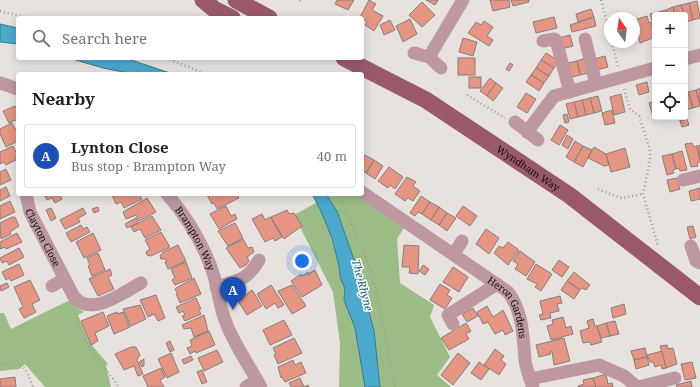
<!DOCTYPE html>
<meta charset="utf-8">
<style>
body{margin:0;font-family:"Noto Serif",serif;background:#f6f6f6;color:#202124}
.controls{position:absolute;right:12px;top:12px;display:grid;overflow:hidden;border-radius:4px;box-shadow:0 2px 10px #0003}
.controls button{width:36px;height:36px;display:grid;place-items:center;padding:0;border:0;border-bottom:1px solid #e0e0e0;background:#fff;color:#202124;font:20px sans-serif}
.compass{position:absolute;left:604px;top:12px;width:36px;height:36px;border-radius:50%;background:#fff;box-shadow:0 2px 10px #0003;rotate:346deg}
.you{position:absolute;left:302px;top:261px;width:14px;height:14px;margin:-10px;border:3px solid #fff;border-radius:50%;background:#1a73e8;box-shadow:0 0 0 6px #1a73e833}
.badge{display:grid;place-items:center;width:26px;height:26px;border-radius:50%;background:#b45309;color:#fff;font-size:13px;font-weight:700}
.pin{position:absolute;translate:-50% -33px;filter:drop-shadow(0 1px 2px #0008)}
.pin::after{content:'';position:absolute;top:21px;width:14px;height:12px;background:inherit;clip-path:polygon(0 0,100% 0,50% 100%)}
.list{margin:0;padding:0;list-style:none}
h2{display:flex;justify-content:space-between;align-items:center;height:52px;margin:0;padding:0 16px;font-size:17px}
h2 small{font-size:13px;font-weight:400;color:#757577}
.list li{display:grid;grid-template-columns:26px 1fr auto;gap:12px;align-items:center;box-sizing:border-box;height:64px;margin:0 8px 8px;padding:0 8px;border:1px solid #e0e0e0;border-radius:4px}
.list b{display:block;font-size:15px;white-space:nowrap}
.list p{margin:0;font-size:13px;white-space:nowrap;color:#757577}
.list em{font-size:13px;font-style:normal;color:#757577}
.icon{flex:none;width:22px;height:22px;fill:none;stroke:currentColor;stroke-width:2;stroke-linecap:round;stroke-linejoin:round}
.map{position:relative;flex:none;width:700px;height:387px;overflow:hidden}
.search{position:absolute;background:#fff;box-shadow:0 2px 10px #0003;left:16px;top:16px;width:348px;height:44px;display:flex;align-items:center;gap:10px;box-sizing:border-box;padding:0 14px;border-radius:4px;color:#757577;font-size:15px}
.panel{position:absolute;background:#fff;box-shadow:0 2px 10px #0003;left:16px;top:72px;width:348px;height:124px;border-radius:4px}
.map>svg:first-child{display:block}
.green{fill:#9bbc84}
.water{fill:#4aa9cc;stroke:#397b93}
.building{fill:#e69583;stroke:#867f7e}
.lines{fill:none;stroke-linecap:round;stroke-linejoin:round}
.path{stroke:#a09c99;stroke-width:2.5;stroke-dasharray:1 3;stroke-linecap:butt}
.minor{stroke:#be98a1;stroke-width:13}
.major{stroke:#99596b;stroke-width:17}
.labels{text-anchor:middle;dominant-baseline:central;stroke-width:3;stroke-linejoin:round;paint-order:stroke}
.street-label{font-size:10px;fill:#110f0e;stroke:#fff}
.water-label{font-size:11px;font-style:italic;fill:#17617a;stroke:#fff}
</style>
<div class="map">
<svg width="700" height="387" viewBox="0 0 700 387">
<rect width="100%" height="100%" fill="#e7e2dd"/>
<!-- green -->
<g class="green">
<path d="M 332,194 L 357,194 L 405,226 L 397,239 L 400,283 L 434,305 L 430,317 L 450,357 L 437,375 L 451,387 L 339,387 L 340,343 L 333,292 L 294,215 Z"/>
<path d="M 70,300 L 76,307 L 84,312 L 78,315 L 89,342 L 108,364 L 106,365 L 111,387 L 45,387 L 25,364 L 19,369 L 0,371 L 0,313 L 4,313 L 11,329 Z"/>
</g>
<!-- water -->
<g class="water">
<path d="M 0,24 L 18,28 L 18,44 L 0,42 Z"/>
<path d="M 69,58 L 125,58 L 173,74 L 133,74 L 103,68 Z"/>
<path d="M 312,194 L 326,194 L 337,211 L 360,277 L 374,331 L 380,387 L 365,387 L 355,328 L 344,300 L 345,289 L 340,277 L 339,266 L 332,238 L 320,209 Z"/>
</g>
<!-- building -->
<g class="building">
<path d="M 337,0 L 354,0 L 348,10 L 335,4 Z"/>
<path d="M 369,0 L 376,4 L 372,10 L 383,16 L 374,31 L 365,25 L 367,22 L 360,17 Z"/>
<path d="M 426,0 L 438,0 L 435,5 Z"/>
<path d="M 490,0 L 509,0 L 510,7 L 493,11 Z"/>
<path d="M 511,0 L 529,0 L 529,2 L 513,6 Z"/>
<path d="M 697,1 L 700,18 L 693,20 L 689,3 Z"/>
<path d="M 422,2 L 435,15 L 422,27 L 409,15 Z"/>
<path d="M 689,3 L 693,20 L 686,22 L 681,5 Z"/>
<path d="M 681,5 L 684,15 L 675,15 L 673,7 Z"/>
<path d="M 673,7 L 675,15 L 667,15 L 666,10 Z"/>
<path d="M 591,9 L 594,17 L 578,22 L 576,14 Z"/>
<path d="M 666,10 L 667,15 L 659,15 L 658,12 Z"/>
<path d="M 658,12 L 659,15 L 655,15 L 655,32 L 650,14 Z"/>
<path d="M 647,16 L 649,23 L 651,22 L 655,37 L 640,43 L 636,26 L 639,25 L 637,19 Z"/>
<path d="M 554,17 L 557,28 L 536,33 L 533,22 Z"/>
<path d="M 594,17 L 596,26 L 572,32 L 570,25 Z"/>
<path d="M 410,19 L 417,34 L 403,42 L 396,26 Z"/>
<path d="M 390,20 L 395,30 L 384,35 L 380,25 Z"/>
<path d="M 484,21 L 493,27 L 487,36 L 493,40 L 489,46 L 468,33 L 476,22 L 481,25 Z"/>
<path d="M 570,35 L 573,46 L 562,49 L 559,38 Z"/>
<path d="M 463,38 L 477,42 L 473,56 L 459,52 Z"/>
<path d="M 546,53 L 559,61 L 554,68 L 541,60 Z"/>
<path d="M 605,56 L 608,67 L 597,70 L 594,59 Z"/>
<rect x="458" y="58" width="17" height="17"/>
<path d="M 585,58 L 589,73 L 580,75 L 577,61 Z"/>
<path d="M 541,60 L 554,68 L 549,76 L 536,68 Z"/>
<path d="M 577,61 L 580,75 L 572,77 L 568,63 Z"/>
<path d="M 510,63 L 513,65 L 509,71 L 506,69 Z"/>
<path d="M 536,68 L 549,76 L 544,83 L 531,75 Z"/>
<path d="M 531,75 L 544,83 L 539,91 L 526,82 Z"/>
<rect x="469" y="77" width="12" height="11"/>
<path d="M 490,78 L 496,83 L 487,96 L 480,91 Z"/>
<path d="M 647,82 L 649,92 L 639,95 L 636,85 Z"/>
<path d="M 496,83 L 503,88 L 493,101 L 487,96 Z"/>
<path d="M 700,88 L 700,103 L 696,90 Z"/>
<path d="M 696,90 L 700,106 L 693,108 L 688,92 Z"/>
<path d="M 688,92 L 693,108 L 685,110 L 685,93 Z"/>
<path d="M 526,93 L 536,99 L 527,113 L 517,107 Z"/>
<path d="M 621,94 L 625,112 L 614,115 L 610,97 Z"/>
<path d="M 598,96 L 602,111 L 594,113 L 590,98 Z"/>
<path d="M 590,98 L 594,113 L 586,115 L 582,100 Z"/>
<path d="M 582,100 L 586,115 L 578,117 L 574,102 Z"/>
<path d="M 655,101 L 655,117 L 663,117 L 654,120 L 649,103 Z"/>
<path d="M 574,102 L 578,117 L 570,119 L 566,104 Z"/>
<path d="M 15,106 L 16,108 L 18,107 L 18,119 L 9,123 L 3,111 Z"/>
<path d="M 685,109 L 687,118 L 680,121 L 679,117 L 685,117 Z"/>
<path d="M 612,110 L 615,123 L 605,125 L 602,113 Z"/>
<path d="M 567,114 L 569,122 L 565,123 L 563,115 Z"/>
<path d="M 687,119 L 689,125 L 682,127 L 680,121 Z"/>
<path d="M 12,123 L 15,129 L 18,128 L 18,141 L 6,147 L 0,134 L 0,129 Z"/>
<path d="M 560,125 L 568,130 L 559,145 L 551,140 Z"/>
<path d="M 567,135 L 573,139 L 568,149 L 562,145 Z"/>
<path d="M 575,141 L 583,146 L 574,162 L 566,157 Z"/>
<path d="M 692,143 L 694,147 L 697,146 L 700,162 L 697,163 L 698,166 L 691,167 L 685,144 Z"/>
<path d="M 700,145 L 700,160 L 697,146 Z"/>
<path d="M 13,146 L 18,156 L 15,158 L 16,160 L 6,165 L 4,162 L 0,164 L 0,152 Z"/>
<path d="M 583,146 L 592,150 L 583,167 L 574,162 Z"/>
<path d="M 594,147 L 606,154 L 609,165 L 604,166 L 588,158 Z"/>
<path d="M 625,148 L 630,167 L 611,172 L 606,154 Z"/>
<path d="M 682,151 L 687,170 L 680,171 L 679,168 L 676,169 L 672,154 Z"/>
<path d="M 672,154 L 676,169 L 673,170 L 674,173 L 667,175 L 662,156 Z"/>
<path d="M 365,155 L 374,160 L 366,173 L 362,170 L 362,159 Z"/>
<path d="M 374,160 L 383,166 L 375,179 L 366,173 Z"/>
<path d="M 389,167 L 403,177 L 395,189 L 390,185 L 388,188 L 378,181 Z"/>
<path d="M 6,169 L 11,180 L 0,185 L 0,172 Z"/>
<path d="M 407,177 L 416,182 L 413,186 L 420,191 L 413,201 L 408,198 L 405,201 L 395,194 Z"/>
<path d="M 677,178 L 680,189 L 670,192 L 667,180 Z"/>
<path d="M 6,187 L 10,196 L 0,201 L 0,190 Z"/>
<path d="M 700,188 L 700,199 L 691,201 L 689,191 Z"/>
<path d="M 44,194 L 64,194 L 60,196 L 62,199 L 55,203 L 52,198 L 47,200 Z"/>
<path d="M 139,194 L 142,199 L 124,208 L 121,202 L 116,204 L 112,195 Z"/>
<path d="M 209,194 L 237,194 L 239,198 L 217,209 L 214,203 L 212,204 L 207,195 Z"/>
<path d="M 421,196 L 430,202 L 422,214 L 418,212 L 415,216 L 410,213 Z"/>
<path d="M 147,198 L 156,212 L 139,221 L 136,215 L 126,219 L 123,212 Z"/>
<path d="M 10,201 L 15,212 L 0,219 L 0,206 Z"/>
<path d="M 430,202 L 439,207 L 431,220 L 422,214 Z"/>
<path d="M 226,206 L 231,216 L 235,214 L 237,219 L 219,229 L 210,214 Z"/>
<path d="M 463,206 L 477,216 L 470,226 L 456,216 Z"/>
<path d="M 98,207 L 99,211 L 94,213 L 92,209 Z"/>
<path d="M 439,207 L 447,213 L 439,225 L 431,220 Z"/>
<path d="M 51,208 L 56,218 L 51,221 L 46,210 Z"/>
<path d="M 83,208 L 86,214 L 78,218 L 80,222 L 65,229 L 60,220 Z"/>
<path d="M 287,210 L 289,214 L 294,213 L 302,226 L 284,239 L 271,217 Z"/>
<path d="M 447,213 L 456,218 L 447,231 L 439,225 Z"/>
<path d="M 262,214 L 265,220 L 270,217 L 282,237 L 275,241 L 273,238 L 265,242 L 252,219 Z"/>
<path d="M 152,216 L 161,230 L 145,238 L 140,229 L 134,232 L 131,227 Z"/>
<path d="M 12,217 L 15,217 L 19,226 L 10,232 L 11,234 L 1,239 L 0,223 Z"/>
<path d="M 136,218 L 138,223 L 127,228 L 125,224 Z"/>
<path d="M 235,223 L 243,238 L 228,246 L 218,231 Z"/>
<path d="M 81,225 L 83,229 L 87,227 L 90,232 L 71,242 L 66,233 Z"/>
<path d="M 693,226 L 696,237 L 690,239 L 687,227 Z"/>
<path d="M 486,229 L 499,238 L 489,254 L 476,244 Z"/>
<path d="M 161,232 L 170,247 L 151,256 L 147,255 L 146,252 L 150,249 L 145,240 Z"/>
<path d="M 17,233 L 22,242 L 6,249 L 5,247 L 0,249 L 0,242 Z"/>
<path d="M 93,233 L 101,250 L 84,258 L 76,242 Z"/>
<path d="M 243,239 L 248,248 L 252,247 L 254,252 L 247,257 L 249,261 L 246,265 L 240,268 L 226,248 Z"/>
<path d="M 508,242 L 519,250 L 508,265 L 494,253 L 499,246 L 503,248 Z"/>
<path d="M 178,245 L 186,261 L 168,269 L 165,262 L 167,261 L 166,259 L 161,259 L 160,256 L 163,252 Z"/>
<path d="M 404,245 L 419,246 L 418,274 L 409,273 L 410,267 L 402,267 Z"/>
<path d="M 19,248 L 24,257 L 9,265 L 7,261 L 2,263 L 0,258 Z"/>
<path d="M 520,251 L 535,262 L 526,276 L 515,269 L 518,264 L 513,261 Z"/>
<path d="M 98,253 L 105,270 L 92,276 L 88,266 L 90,265 L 87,258 Z"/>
<path d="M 559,260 L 569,267 L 562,277 L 552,270 Z"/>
<path d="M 186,262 L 192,278 L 175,285 L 172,280 L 175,278 L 171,269 Z"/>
<path d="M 19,264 L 24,275 L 11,281 L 9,278 L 6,280 L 2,272 Z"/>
<path d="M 536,264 L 552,274 L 541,291 L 535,287 L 537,284 L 527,279 Z"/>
<path d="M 423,265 L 429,269 L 425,275 L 419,271 Z"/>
<path d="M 453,267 L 468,277 L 459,292 L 443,282 Z"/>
<path d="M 110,269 L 112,275 L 108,277 L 114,289 L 98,296 L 89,279 Z"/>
<path d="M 315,270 L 322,285 L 302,297 L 291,281 L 301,274 L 302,276 L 308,272 L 308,274 Z"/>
<path d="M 574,272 L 590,285 L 586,290 L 582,288 L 580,290 L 567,281 Z"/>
<path d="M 194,278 L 201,294 L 180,303 L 176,294 L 178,293 L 175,290 L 176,288 Z"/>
<path d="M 30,280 L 40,300 L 32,304 L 36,312 L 24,318 L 19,309 L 23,307 L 14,287 Z"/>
<path d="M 567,281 L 580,290 L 574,299 L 561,290 Z"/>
<path d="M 7,283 L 9,287 L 1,291 L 0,286 Z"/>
<path d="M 440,284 L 450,290 L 447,295 L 452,298 L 445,309 L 430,300 Z"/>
<path d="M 271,285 L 284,305 L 278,308 L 275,303 L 266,309 L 257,294 Z"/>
<path d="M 292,285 L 306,306 L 292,314 L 278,291 Z"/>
<path d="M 252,290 L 262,306 L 247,315 L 238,301 Z"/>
<path d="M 156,295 L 165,318 L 158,321 L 154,314 L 148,317 L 140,300 Z"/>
<path d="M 560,296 L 562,303 L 557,304 L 559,311 L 550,313 L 551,318 L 541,320 L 539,315 L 543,314 L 540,301 Z"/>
<path d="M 196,298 L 201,309 L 199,310 L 201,314 L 185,321 L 182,316 L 185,315 L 183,311 L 179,313 L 176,307 Z"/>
<path d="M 624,304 L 626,314 L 613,318 L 611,308 Z"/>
<path d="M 140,305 L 146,319 L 131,326 L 123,309 Z"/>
<path d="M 487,306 L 493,317 L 503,310 L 513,331 L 505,335 L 503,330 L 495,334 L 488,322 L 483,324 L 477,312 Z"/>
<path d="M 473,308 L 478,316 L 467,322 L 462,314 Z"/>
<path d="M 103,312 L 109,326 L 95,333 L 98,341 L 91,345 L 81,321 Z"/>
<path d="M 117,312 L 117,314 L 123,312 L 130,327 L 114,334 L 107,316 Z"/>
<path d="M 204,315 L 208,331 L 194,337 L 191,328 L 184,329 L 182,325 Z"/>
<path d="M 563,317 L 566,328 L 571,326 L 573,334 L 551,340 L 547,326 L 553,324 L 552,320 Z"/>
<path d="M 593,319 L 595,326 L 597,326 L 602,342 L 591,345 L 590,342 L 583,343 L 580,331 L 589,328 L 587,321 Z"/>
<path d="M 284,320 L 292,335 L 270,345 L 263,330 Z"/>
<path d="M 615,321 L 619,334 L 610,336 L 606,323 Z"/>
<path d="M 466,323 L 471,331 L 466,334 L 469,339 L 449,350 L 441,338 Z"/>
<path d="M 606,323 L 610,336 L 601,338 L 597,326 Z"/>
<path d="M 209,331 L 215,345 L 196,353 L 195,351 L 190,354 L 187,348 L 192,346 L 190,340 Z"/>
<path d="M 294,338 L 302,353 L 278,364 L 274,355 L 276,354 L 273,348 Z"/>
<path d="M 564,338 L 570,361 L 554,365 L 552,351 L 550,352 L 551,354 L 539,357 L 536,345 Z"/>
<path d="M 170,341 L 174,350 L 170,352 L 166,343 Z"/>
<path d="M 667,345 L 668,349 L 673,348 L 677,364 L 666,368 L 660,346 Z"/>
<path d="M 131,347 L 136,347 L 140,355 L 137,360 L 143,374 L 138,376 L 134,366 L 124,370 L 115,354 Z"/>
<path d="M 645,348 L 647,357 L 634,360 L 631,351 Z"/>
<path d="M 495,349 L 504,356 L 501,360 L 506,364 L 499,375 L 484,365 Z"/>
<path d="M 217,350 L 223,362 L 204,371 L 198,358 Z"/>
<path d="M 662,351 L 666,368 L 662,369 L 661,365 L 655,367 L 653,362 L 650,362 L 647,355 Z"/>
<path d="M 171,353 L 179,372 L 167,378 L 158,359 Z"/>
<path d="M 458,353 L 470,363 L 453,385 L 441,375 Z"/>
<path d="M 191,356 L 193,360 L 184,364 L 182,360 Z"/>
<path d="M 647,357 L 649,365 L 636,369 L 634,360 Z"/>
<path d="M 144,359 L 144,366 L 142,367 L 139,362 Z"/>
<path d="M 293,360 L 295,365 L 301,362 L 306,373 L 285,382 L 282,377 L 281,378 L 278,367 Z"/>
<path d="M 479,362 L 489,369 L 481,380 L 471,373 Z"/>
<path d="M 692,362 L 696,378 L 685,380 L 681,364 Z"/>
<path d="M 161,368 L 165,377 L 160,380 L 164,387 L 148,387 L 143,376 Z"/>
<path d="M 202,370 L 207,382 L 202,384 L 197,372 Z"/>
<path d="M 606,374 L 608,384 L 612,383 L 613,387 L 596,387 L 593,378 Z"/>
<path d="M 15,377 L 16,387 L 0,387 L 0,379 Z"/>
<path d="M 300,378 L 304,387 L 308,385 L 309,387 L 291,387 L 289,383 Z"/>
<path d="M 593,378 L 596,387 L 578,387 L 578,386 L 584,384 L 583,380 Z"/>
<path d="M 691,381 L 692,387 L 677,387 L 676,385 Z"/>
</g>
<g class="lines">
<!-- path -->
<g class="path">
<path d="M 300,0 L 302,2"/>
<path d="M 601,0 L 610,33"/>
<path d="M 0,11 L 29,18"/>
<path d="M 612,42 L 618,67"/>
<path d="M 166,58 L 206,74"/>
<path d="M 624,89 L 630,109 L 639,116 L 650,150 L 650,160 L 643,194 L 658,246"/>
<path d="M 467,95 L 505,118"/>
<path d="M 598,189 L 621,198 L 643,194"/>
<path d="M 339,194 L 373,275 L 395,387"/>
<path d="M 75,313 C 81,342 102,364 119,387"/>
<path d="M 0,363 L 23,367 L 28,374 L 33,387"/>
</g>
<!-- minor -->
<g class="minor">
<path d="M 585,39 L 596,84"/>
<path d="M 543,41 L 554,39 L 556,40 L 570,92"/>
<path d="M 414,53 L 429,57 L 441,68"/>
<path d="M 429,57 L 463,0"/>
<path d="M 685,59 L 700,55"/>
<path d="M 0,83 L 18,89"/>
<path d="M 515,122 L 538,140"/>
<path d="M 527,132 L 554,96 L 655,68"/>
<path d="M 683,180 L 700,176"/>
<path id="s1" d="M 362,192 L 508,292 C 523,311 523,337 525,360 C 526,369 530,379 533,387"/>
<path id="s2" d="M 26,194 L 30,212 L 73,295 C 89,319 122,293 141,283"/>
<path id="s3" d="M 167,194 C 186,216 204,245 213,273 C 218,288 219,305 225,320 C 233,343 249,365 261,387"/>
<path d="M 691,246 L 696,261 L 700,263"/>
<path d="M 454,254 L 462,241"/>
<path d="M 52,286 L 64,279"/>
<path d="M 216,287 C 237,281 248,280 259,260"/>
<path d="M 453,324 L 448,315 L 497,284"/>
<path d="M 530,379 L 599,365 L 624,376 L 637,387"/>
<path d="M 246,387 L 257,380"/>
<path d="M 638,387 L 675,378"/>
</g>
<!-- major -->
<g class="major">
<path d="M 203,0 L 214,9 L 232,18"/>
<path d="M 236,0 L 269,18"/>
<path id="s4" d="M 344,58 L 426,100 L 569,195 L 700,297"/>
</g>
</g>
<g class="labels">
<!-- street labels -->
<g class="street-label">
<text stroke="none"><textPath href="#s4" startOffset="215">Wyndham Way</textPath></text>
<text stroke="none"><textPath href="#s2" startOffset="47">Clayton Close</textPath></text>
<text stroke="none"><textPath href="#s3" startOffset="53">Brampton Way</textPath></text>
<text stroke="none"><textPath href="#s1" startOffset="190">Heron Gardens</textPath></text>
</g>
<!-- water labels -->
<g class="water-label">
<text transform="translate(363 285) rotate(75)">The Rhyne</text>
</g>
</g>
</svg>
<div class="controls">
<button>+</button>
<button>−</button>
<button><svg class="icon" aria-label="locate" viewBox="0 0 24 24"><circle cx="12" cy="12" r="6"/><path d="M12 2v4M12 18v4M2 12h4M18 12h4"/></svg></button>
</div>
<svg class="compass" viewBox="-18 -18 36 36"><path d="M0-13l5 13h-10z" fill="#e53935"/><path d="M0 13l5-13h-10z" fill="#757577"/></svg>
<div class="you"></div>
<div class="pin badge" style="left:233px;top:310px;background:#1a4fb4">A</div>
<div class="search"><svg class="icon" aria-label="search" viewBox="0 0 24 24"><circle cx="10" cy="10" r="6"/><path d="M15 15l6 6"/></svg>Search here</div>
<section class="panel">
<h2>Nearby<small></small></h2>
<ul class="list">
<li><span class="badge" style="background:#1a4fb4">A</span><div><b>Lynton Close</b><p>Bus stop · Brampton Way</p></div><em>40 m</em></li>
</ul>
</section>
</div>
